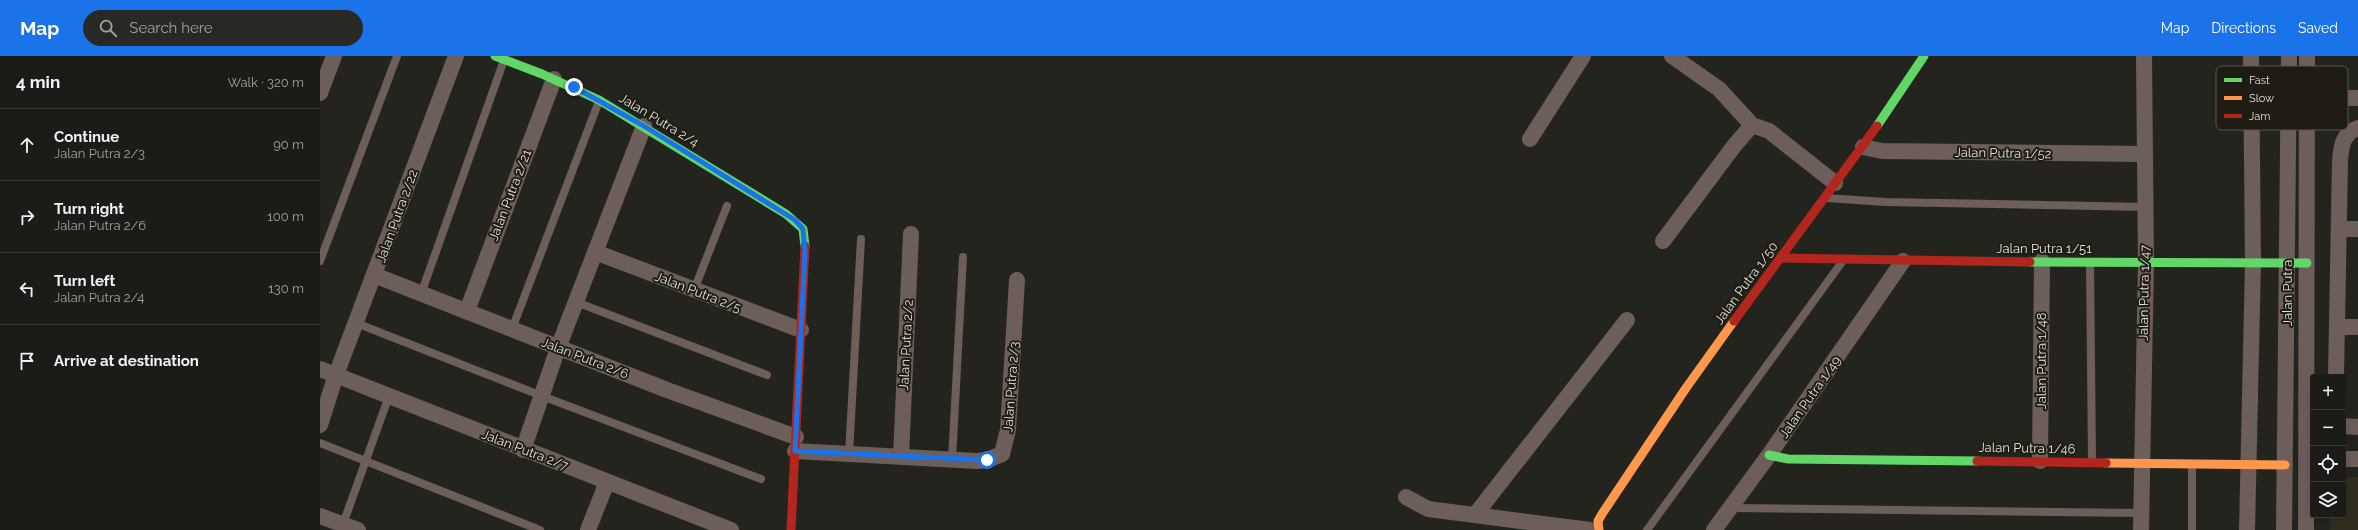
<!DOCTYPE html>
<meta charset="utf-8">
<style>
body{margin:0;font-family:Raleway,sans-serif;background:#282824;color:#f1f3f6}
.controls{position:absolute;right:12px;bottom:12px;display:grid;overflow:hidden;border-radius:4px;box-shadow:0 4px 16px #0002}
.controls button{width:36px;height:36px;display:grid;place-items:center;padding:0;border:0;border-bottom:1px solid #393936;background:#1b1b17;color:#f1f3f6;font:20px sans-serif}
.stop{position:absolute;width:12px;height:12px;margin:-9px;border:3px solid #1a73e8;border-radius:50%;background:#fff}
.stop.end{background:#1a73e8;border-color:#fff;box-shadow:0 1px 4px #0008}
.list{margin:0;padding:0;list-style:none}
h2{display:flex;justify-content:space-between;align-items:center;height:52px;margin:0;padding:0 16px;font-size:17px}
h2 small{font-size:13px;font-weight:400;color:#a0a1a1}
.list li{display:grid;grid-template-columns:26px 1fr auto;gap:12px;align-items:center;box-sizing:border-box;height:72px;padding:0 16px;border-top:1px solid #393936}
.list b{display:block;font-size:15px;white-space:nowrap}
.list p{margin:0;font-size:13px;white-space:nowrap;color:#a0a1a1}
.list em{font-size:13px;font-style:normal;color:#a0a1a1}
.icon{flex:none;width:22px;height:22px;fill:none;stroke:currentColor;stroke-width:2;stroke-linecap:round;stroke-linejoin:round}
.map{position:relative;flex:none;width:2038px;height:474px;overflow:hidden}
header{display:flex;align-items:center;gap:24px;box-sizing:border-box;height:56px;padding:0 20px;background:#1a73e8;color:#fff}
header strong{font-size:19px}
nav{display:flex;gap:22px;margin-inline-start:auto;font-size:14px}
.search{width:280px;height:36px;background:#282824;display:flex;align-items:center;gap:10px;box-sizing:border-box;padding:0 14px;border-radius:22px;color:#a0a1a1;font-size:15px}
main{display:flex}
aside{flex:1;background:#1b1b17}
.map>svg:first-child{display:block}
.built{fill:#312e20}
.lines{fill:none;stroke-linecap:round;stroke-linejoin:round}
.lane{stroke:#6d5e59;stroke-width:8}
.street{stroke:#6d5e59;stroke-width:16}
.fast{stroke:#63d668;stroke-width:9}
.slow{stroke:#ff974d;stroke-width:9}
.jam{stroke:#b3261e;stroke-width:9}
.route{stroke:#1a73e8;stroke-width:5}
.labels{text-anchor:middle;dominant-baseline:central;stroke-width:4;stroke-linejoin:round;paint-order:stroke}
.street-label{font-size:13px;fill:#e1e0da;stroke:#1e1c13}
.key{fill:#1e1c13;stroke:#58574f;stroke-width:1}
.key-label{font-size:11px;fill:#e1e0da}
</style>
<header>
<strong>Map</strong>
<div class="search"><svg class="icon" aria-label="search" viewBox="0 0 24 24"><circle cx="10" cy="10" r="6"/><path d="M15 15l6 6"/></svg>Search here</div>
<nav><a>Map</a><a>Directions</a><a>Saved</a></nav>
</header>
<main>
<aside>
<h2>4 min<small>Walk · 320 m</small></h2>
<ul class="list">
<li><svg class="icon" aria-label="ahead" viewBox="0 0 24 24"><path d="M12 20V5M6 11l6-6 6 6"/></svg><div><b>Continue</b><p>Jalan Putra 2/3</p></div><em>90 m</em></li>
<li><svg class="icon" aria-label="right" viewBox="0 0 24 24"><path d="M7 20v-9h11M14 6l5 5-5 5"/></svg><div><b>Turn right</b><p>Jalan Putra 2/6</p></div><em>100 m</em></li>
<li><svg class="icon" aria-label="left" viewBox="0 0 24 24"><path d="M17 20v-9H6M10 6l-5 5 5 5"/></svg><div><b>Turn left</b><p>Jalan Putra 2/4</p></div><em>130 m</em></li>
<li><svg class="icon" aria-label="arrive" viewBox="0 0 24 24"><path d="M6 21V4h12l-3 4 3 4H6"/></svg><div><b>Arrive at destination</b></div></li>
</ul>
</aside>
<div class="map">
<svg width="2038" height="474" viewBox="0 0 2038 474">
<rect width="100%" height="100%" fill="#24241f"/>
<!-- built -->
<path class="built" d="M 2023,421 L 2038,421 L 2038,474 L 2010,474 L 2010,459 L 2023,459 Z"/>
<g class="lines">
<!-- lane -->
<g class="lane">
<path d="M 1506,142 L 1566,146 L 1825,151"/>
<path d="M 0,205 L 77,0"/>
<path d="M 1770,206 L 1772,406"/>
<path d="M 374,234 L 407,150"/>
<path d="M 101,238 L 184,4"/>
<path d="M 256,246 L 447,319"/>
<path d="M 36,267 L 222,340 L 441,423"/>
<path d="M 192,273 L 279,45"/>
<path d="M 0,387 L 220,474"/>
<path d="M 529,398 L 541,183"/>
<path d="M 632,404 L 643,201"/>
<path d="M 1410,452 L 1822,457"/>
<path d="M 23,468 L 69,340"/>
<path d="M 1327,474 L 1522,206"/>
<path d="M 1872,474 L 1872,408"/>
</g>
<!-- street -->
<g class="street">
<path d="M 1352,0 L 1399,33 L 1432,69"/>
<path d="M 0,37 L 14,0"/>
<path d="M 1976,42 L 2038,42"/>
<path d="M 1210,83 L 1263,0"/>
<path d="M 1543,91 L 1562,95 L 1824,98"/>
<path d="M 2020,173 L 2038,173"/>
<path d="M 1343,185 L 1414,90 L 1432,69 L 1449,75 L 1515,127"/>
<path d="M 275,196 L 481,274"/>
<path d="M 54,219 L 347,334 L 476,381"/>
<path d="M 147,255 L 234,23"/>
<path d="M 2018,271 L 2038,271"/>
<path d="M 0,313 L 411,474"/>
<path d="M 2016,321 L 2020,105 C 2021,90 2023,77 2038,72"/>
<path d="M 0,369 L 16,319 L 136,0"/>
<path d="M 2023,370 L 2038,371"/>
<path d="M 203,394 L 238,292 L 324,70"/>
<path d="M 475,395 L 657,405 L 667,404 L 682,398 L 688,374 L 697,224"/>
<path d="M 581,400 L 591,178"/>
<path d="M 2023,403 L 2038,403"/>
<path d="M 1720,405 L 1722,205"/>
<path d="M 1086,441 L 1108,453 L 1270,474"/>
<path d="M 1155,459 L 1307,264"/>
<path d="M 0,460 L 38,474"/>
<path d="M 268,474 L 287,426"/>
<path d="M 1394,474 L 1449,399 L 1583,205"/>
<path d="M 1821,474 L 1826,205 L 1824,0"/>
<path d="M 1927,474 L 1933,206 L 1931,0"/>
<path d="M 1964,474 L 1969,0"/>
<path d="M 1986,474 L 1987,0"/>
</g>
<!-- fast -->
<g class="fast">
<path d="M 175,0 L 222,18 L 279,44 L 466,158 L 483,173 L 485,190"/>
<path d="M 1557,70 L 1604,0"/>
<path d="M 1710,206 L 1987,207"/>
<path d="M 1449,399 L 1468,403 L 1657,405"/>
</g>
<!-- slow -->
<g class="slow">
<path d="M 1786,407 L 1965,409"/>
<path d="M 1279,474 L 1278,465 L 1282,458 L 1366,332 L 1414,265"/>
</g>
<!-- jam -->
<g class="jam">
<path d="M 1461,202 L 1710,206"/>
<path d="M 1414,265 L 1557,70"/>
<path d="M 1657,405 L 1786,407"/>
<path d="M 471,474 L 485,190"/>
</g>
</g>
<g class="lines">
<!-- route -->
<path class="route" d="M 254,31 L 324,70 L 475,164 L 483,173 L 485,195 L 475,395 L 667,404"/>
</g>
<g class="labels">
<!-- street labels -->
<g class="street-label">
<text transform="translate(339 64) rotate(31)">Jalan Putra 2/4</text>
<text transform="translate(1683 97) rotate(1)">Jalan Putra 1/52</text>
<text transform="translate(190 139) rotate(-69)">Jalan Putra 2/21</text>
<text transform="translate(77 160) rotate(-70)">Jalan Putra 2/22</text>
<text x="1724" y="192">Jalan Putra 1/51</text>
<text transform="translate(1426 227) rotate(-54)">Jalan Putra 1/50</text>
<text transform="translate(378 236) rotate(21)">Jalan Putra 2/5</text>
<text transform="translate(1824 237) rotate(-89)">Jalan Putra 1/47</text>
<text transform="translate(1967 237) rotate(-90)">Jalan Putra</text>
<text transform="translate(586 289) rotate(-87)">Jalan Putra 2/2</text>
<text transform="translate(265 302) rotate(21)">Jalan Putra 2/6</text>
<text transform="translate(1721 305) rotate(-90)">Jalan Putra 1/48</text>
<text transform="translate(691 331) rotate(-86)">Jalan Putra 2/3</text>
<text transform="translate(1490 341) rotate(-55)">Jalan Putra 1/49</text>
<text transform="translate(1707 392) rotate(1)">Jalan Putra 1/46</text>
<text transform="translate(205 394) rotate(21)">Jalan Putra 2/7</text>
</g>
</g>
<!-- legend -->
<rect x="1896" y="10" width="132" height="64" rx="6" class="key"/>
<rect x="1904" y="22" width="18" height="4" fill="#63d668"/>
<rect x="1904" y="40" width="18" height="4" fill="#ff974d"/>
<rect x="1904" y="58" width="18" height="4" fill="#b3261e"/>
<g class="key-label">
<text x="1929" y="28">Fast</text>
<text x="1929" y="46">Slow</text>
<text x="1929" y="64">Jam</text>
</g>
</svg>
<div class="controls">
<button>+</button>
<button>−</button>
<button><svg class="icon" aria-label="locate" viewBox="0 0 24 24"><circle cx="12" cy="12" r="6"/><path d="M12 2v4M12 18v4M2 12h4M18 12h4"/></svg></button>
<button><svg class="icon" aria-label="layers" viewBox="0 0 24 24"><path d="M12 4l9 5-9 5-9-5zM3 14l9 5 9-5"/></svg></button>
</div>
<div class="stop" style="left:667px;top:404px"></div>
<div class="stop end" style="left:254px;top:31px"></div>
</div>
</main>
